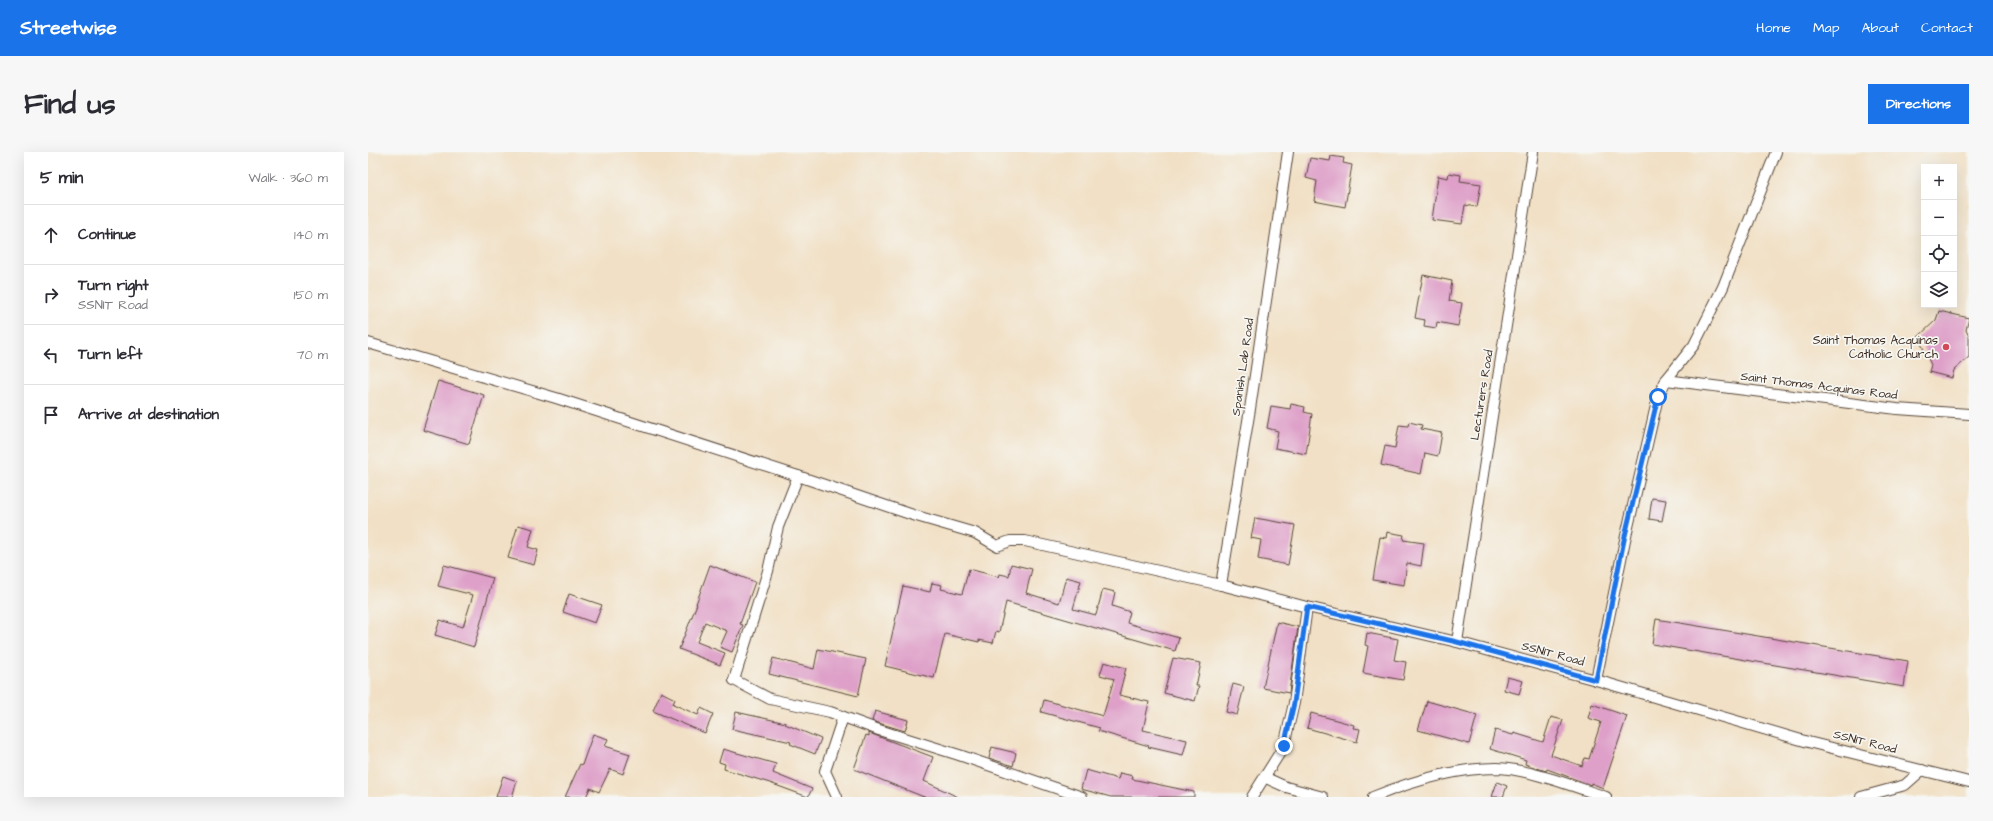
<!DOCTYPE html>
<meta charset="utf-8">
<style>
body{margin:0;font-family:"Architects Daughter",sans-serif;background:#f7f7f7;color:#2b2b33}
.controls{position:absolute;right:12px;top:12px;display:grid;overflow:hidden;border-radius:0px;box-shadow:0 4px 16px #0002}
.controls button{width:36px;height:36px;display:grid;place-items:center;padding:0;border:0;border-bottom:1px solid #e1e1e2;background:#fff;color:#2b2b33;font:20px sans-serif}
.stop{position:absolute;width:12px;height:12px;margin:-9px;border:3px solid #1a73e8;border-radius:50%;background:#fff}
.stop.end{background:#1a73e8;border-color:#fff;box-shadow:0 1px 4px #0008}
.list{margin:0;padding:0;list-style:none}
h2{display:flex;justify-content:space-between;align-items:center;height:52px;margin:0;padding:0 16px;font-size:17px}
h2 small{font-size:13px;font-weight:400;color:#7c7c81}
.list li{display:grid;grid-template-columns:26px 1fr auto;gap:12px;align-items:center;box-sizing:border-box;height:60px;padding:0 16px;border-top:1px solid #e1e1e2}
.list b{display:block;font-size:15px;white-space:nowrap}
.list p{margin:0;font-size:13px;white-space:nowrap;color:#7c7c81}
.list em{font-size:13px;font-style:normal;color:#7c7c81}
.icon{flex:none;width:22px;height:22px;fill:none;stroke:currentColor;stroke-width:2;stroke-linecap:round;stroke-linejoin:round}
.map{position:relative;flex:none;width:1601px;height:645px;overflow:hidden;border-radius:0px}
header{display:flex;align-items:center;gap:24px;box-sizing:border-box;height:56px;padding:0 20px;background:#1a73e8;color:#fff}
header strong{font-size:19px}
nav{display:flex;gap:22px;margin-inline-start:auto;font-size:14px}
.intro{display:flex;align-items:center;justify-content:space-between;box-sizing:border-box;height:96px;padding:0 24px}
h1{margin:0;font-size:28px}
.button{padding:10px 18px;border-radius:0px;background:#1a73e8;color:#fff;font-size:14px;font-weight:700}
main{display:flex;gap:24px;padding:0 24px}
aside{flex:1;background:#fff;border-radius:0px;box-shadow:0 4px 16px #0002}
.map>svg:first-child{display:block}
.building{fill:#de9fc8}
.lines{fill:none;stroke-linecap:round;stroke-linejoin:round}
.street-casing{stroke:#564537;stroke-width:12}
.street{stroke:#fff;stroke-width:10}
.route{stroke:#1a73e8;stroke-width:5}
.poi-dot{fill:#d1495b;stroke:#f6f6f2;stroke-width:1.5}
.labels{text-anchor:middle;dominant-baseline:central;stroke-width:3.5;stroke-linejoin:round;paint-order:stroke}
.poi-label{font-size:12px;fill:#3b2a1e;stroke:#f6f6f2;text-anchor:end}
.street-label{font-size:12px;fill:#3b2a1e;stroke:#f6f6f2}
</style>
<header>
<strong>Streetwise</strong>
<nav><a>Home</a><a>Map</a><a>About</a><a>Contact</a></nav>
</header>
<div class="intro"><h1>Find us</h1><a class="button">Directions</a></div>
<main>
<aside>
<h2>5 min<small>Walk · 360 m</small></h2>
<ul class="list">
<li><svg class="icon" aria-label="ahead" viewBox="0 0 24 24"><path d="M12 20V5M6 11l6-6 6 6"/></svg><div><b>Continue</b></div><em>140 m</em></li>
<li><svg class="icon" aria-label="right" viewBox="0 0 24 24"><path d="M7 20v-9h11M14 6l5 5-5 5"/></svg><div><b>Turn right</b><p>SSNIT Road</p></div><em>150 m</em></li>
<li><svg class="icon" aria-label="left" viewBox="0 0 24 24"><path d="M17 20v-9H6M10 6l-5 5 5 5"/></svg><div><b>Turn left</b></div><em>70 m</em></li>
<li><svg class="icon" aria-label="arrive" viewBox="0 0 24 24"><path d="M6 21V4h12l-3 4 3 4H6"/></svg><div><b>Arrive at destination</b></div></li>
</ul>
</aside>
<div class="map">
<svg width="1601" height="645" viewBox="0 0 1601 645">
<rect width="100%" height="100%" fill="#f6f6f2"/>
<filter id="ink" filterUnits="userSpaceOnUse"><feTurbulence type="fractalNoise" baseFrequency=".025" numOctaves="2"/><feDisplacementMap in="SourceGraphic" scale="8" xChannelSelector="R" yChannelSelector="G"/><feConvolveMatrix kernelMatrix="1 2 1 2 8 2 1 2 1" color-interpolation-filters="sRGB"/></filter>
<filter id="wash" filterUnits="userSpaceOnUse"><feTurbulence type="fractalNoise" baseFrequency=".012" numOctaves="4" result="noise"/><feDisplacementMap in="SourceGraphic" scale="16" xChannelSelector="R" yChannelSelector="G"/><feGaussianBlur stdDeviation="0.9" result="paint"/><feColorMatrix in="noise" values="0 0 0 0 0 0 0 0 0 0 0 0 0 0 0 0 0 1.4 0 .05"/><feComposite in="paint" operator="in"/></filter>
<g filter="url(#wash)">
<rect width="100%" height="100%" fill="#f1e0c5"/>
<g id="blocks">
<!-- building -->
<g class="building">
<path d="M 963,4 L 976,6 L 975,11 L 984,13 L 977,55 L 946,49 L 949,29 L 938,26 L 942,6 L 962,9 Z"/>
<path d="M 1081,21 L 1093,23 L 1092,29 L 1113,32 L 1109,55 L 1097,53 L 1094,72 L 1064,68 L 1070,24 L 1080,26 Z"/>
<path d="M 1055,123 L 1084,129 L 1081,149 L 1094,151 L 1090,174 L 1069,170 L 1068,176 L 1056,174 L 1057,168 L 1047,166 Z"/>
<path d="M 1571,159 L 1601,166 L 1598,178 L 1601,185 L 1601,205 L 1586,218 L 1584,226 L 1561,220 L 1563,213 L 1550,185 L 1568,168 Z"/>
<path d="M 70,229 L 116,243 L 101,292 L 55,278 Z"/>
<path d="M 923,252 L 937,255 L 936,260 L 944,262 L 938,302 L 907,296 L 910,279 L 899,276 L 903,254 L 922,257 Z"/>
<path d="M 1041,270 L 1054,273 L 1053,277 L 1074,281 L 1070,304 L 1057,301 L 1053,322 L 1013,313 L 1017,294 L 1027,296 L 1031,273 L 1040,274 Z"/>
<path d="M 1284,346 L 1298,348 L 1294,369 L 1281,367 Z"/>
<path d="M 887,366 L 927,373 L 920,413 L 890,407 L 893,388 L 883,386 Z"/>
<path d="M 150,373 L 165,377 L 160,395 L 170,398 L 166,413 L 140,406 Z"/>
<path d="M 1019,380 L 1036,383 L 1035,388 L 1056,391 L 1053,414 L 1039,411 L 1036,433 L 1005,428 L 1012,385 L 1018,386 Z"/>
<path d="M 643,412 L 664,417 L 658,441 L 691,451 L 698,425 L 713,429 L 705,457 L 728,463 L 735,437 L 747,440 L 744,454 L 762,460 L 759,471 L 811,486 L 807,499 L 638,450 L 631,480 L 628,479 L 625,491 L 611,488 L 611,490 L 577,482 L 566,526 L 517,514 L 535,434 L 562,440 L 564,431 L 574,433 L 573,437 L 594,442 L 601,417 L 631,425 L 632,422 L 641,424 Z"/>
<path d="M 76,413 L 125,426 L 106,495 L 67,483 L 72,468 L 95,475 L 105,443 L 70,434 Z"/>
<path d="M 342,413 L 387,430 L 372,472 L 375,473 L 364,500 L 352,495 L 359,479 L 337,470 L 329,490 L 357,501 L 352,513 L 311,497 L 329,452 L 328,452 Z"/>
<path d="M 201,442 L 234,453 L 227,471 L 195,460 Z"/>
<path d="M 1288,467 L 1540,509 L 1536,535 L 1284,492 Z"/>
<path d="M 909,470 L 930,475 L 921,541 L 895,536 Z"/>
<path d="M 999,481 L 1030,487 L 1026,508 L 1038,510 L 1035,528 L 995,521 L 1000,494 L 997,493 Z"/>
<path d="M 450,497 L 498,507 L 490,544 L 401,522 L 405,506 L 446,517 Z"/>
<path d="M 805,506 L 833,511 L 828,534 L 831,534 L 827,549 L 796,541 Z"/>
<path d="M 736,510 L 758,516 L 751,543 L 781,550 L 775,578 L 819,588 L 815,603 L 780,595 L 781,594 L 730,579 L 732,576 L 673,560 L 676,548 L 735,564 L 746,527 L 732,523 Z"/>
<path d="M 1139,525 L 1155,529 L 1151,542 L 1136,538 Z"/>
<path d="M 865,532 L 876,535 L 869,563 L 858,560 Z"/>
<path d="M 293,540 L 307,547 L 305,552 L 330,563 L 333,556 L 345,562 L 337,581 L 285,559 Z"/>
<path d="M 1059,549 L 1109,563 L 1101,592 L 1050,578 Z"/>
<path d="M 1224,552 L 1259,564 L 1235,636 L 1223,631 L 1223,633 L 1179,617 L 1178,619 L 1157,612 L 1158,608 L 1122,597 L 1127,578 L 1145,583 L 1146,581 L 1175,590 L 1183,565 L 1195,568 L 1183,603 L 1214,614 L 1217,606 L 1221,607 L 1233,570 L 1220,566 Z"/>
<path d="M 507,559 L 540,568 L 537,579 L 504,569 Z"/>
<path d="M 368,560 L 418,571 L 417,572 L 453,587 L 447,602 L 422,592 L 423,590 L 364,577 Z"/>
<path d="M 943,561 L 986,573 L 985,576 L 992,577 L 989,590 L 939,576 Z"/>
<path d="M 501,581 L 565,605 L 556,629 L 590,645 L 556,645 L 486,617 L 498,583 L 501,584 Z"/>
<path d="M 225,582 L 240,587 L 237,594 L 262,602 L 255,622 L 242,617 L 231,640 L 222,636 L 218,645 L 197,645 L 212,612 L 214,613 Z"/>
<path d="M 624,595 L 648,601 L 645,614 L 621,606 Z"/>
<path d="M 355,597 L 408,612 L 405,621 L 444,637 L 440,645 L 402,631 L 356,617 L 357,612 L 351,610 Z"/>
<path d="M 718,618 L 750,627 L 752,621 L 765,624 L 764,627 L 826,640 L 826,645 L 743,645 L 713,637 Z"/>
<path d="M 135,624 L 149,629 L 144,645 L 128,645 Z"/>
<path d="M 1129,630 L 1139,634 L 1135,645 L 1124,645 Z"/>
</g>
</g>
</g>
<g filter="url(#ink)">
<use href="#blocks" fill-opacity="0" stroke="#564537" stroke-width="1"/>
<g class="lines">
<!-- street casing -->
<g class="street-casing">
<g id="street">
<path d="M 0,191 L 188,246 L 430,324 L 545,363 L 607,381 L 629,394 L 642,389 L 657,389 L 853,433 L 939,455 L 1089,490 L 1228,528 L 1440,590 L 1601,630"/>
<path d="M 1298,228 L 1529,257 L 1601,262"/>
<path d="M 430,324 L 410,375 L 400,419 L 366,528 L 402,547 L 462,560 L 511,578 L 591,603 L 714,645"/>
<path d="M 853,433 L 882,257 L 920,0"/>
<path d="M 1089,490 L 1165,0"/>
<path d="M 1228,528 L 1257,388 L 1290,245 L 1298,228 L 1326,193 L 1355,135 L 1408,0"/>
<path d="M 896,625 L 918,635 L 955,645"/>
<path d="M 469,645 L 457,619 L 475,565"/>
<path d="M 884,645 L 916,594 L 926,551 L 939,455"/>
<path d="M 1005,645 C 1042,630 1089,616 1129,616 C 1161,617 1207,635 1238,645"/>
<path d="M 1493,645 L 1537,633 L 1554,618"/>
</g>
</g>
<!-- street -->
<use href="#street" class="street"/>
</g>
</g>
<g class="lines" filter="url(#ink)">
<!-- route -->
<path class="route" d="M 916,594 L 926,551 L 939,455 L 1089,490 L 1228,528 L 1256,388 L 1290,245"/>
</g>
<!-- markers -->
<circle class="poi-dot" cx="1578" cy="195" r="4"/>
<g class="labels">
<!-- poi labels -->
<g class="poi-label">
<text x="1570" y="188">Saint Thomas Acquinas<tspan x="1570" dy="14">Catholic Church</tspan></text>
</g>
<!-- street labels -->
<g class="street-label">
<text transform="translate(875 215) rotate(-82)">Spanish Lab Road</text>
<text transform="translate(1451 234) rotate(7)">Saint Thomas Acquinas Road</text>
<text transform="translate(1114 243) rotate(-81)">Lecturers Road</text>
<text transform="translate(1185 502) rotate(15)">SSNIT Road</text>
<text transform="translate(1497 590) rotate(14)">SSNIT Road</text>
</g>
</g>
</svg>
<div class="controls">
<button>+</button>
<button>−</button>
<button><svg class="icon" aria-label="locate" viewBox="0 0 24 24"><circle cx="12" cy="12" r="6"/><path d="M12 2v4M12 18v4M2 12h4M18 12h4"/></svg></button>
<button><svg class="icon" aria-label="layers" viewBox="0 0 24 24"><path d="M12 4l9 5-9 5-9-5zM3 14l9 5 9-5"/></svg></button>
</div>
<div class="stop" style="left:1290px;top:245px"></div>
<div class="stop end" style="left:916px;top:594px"></div>
</div>
</main>
